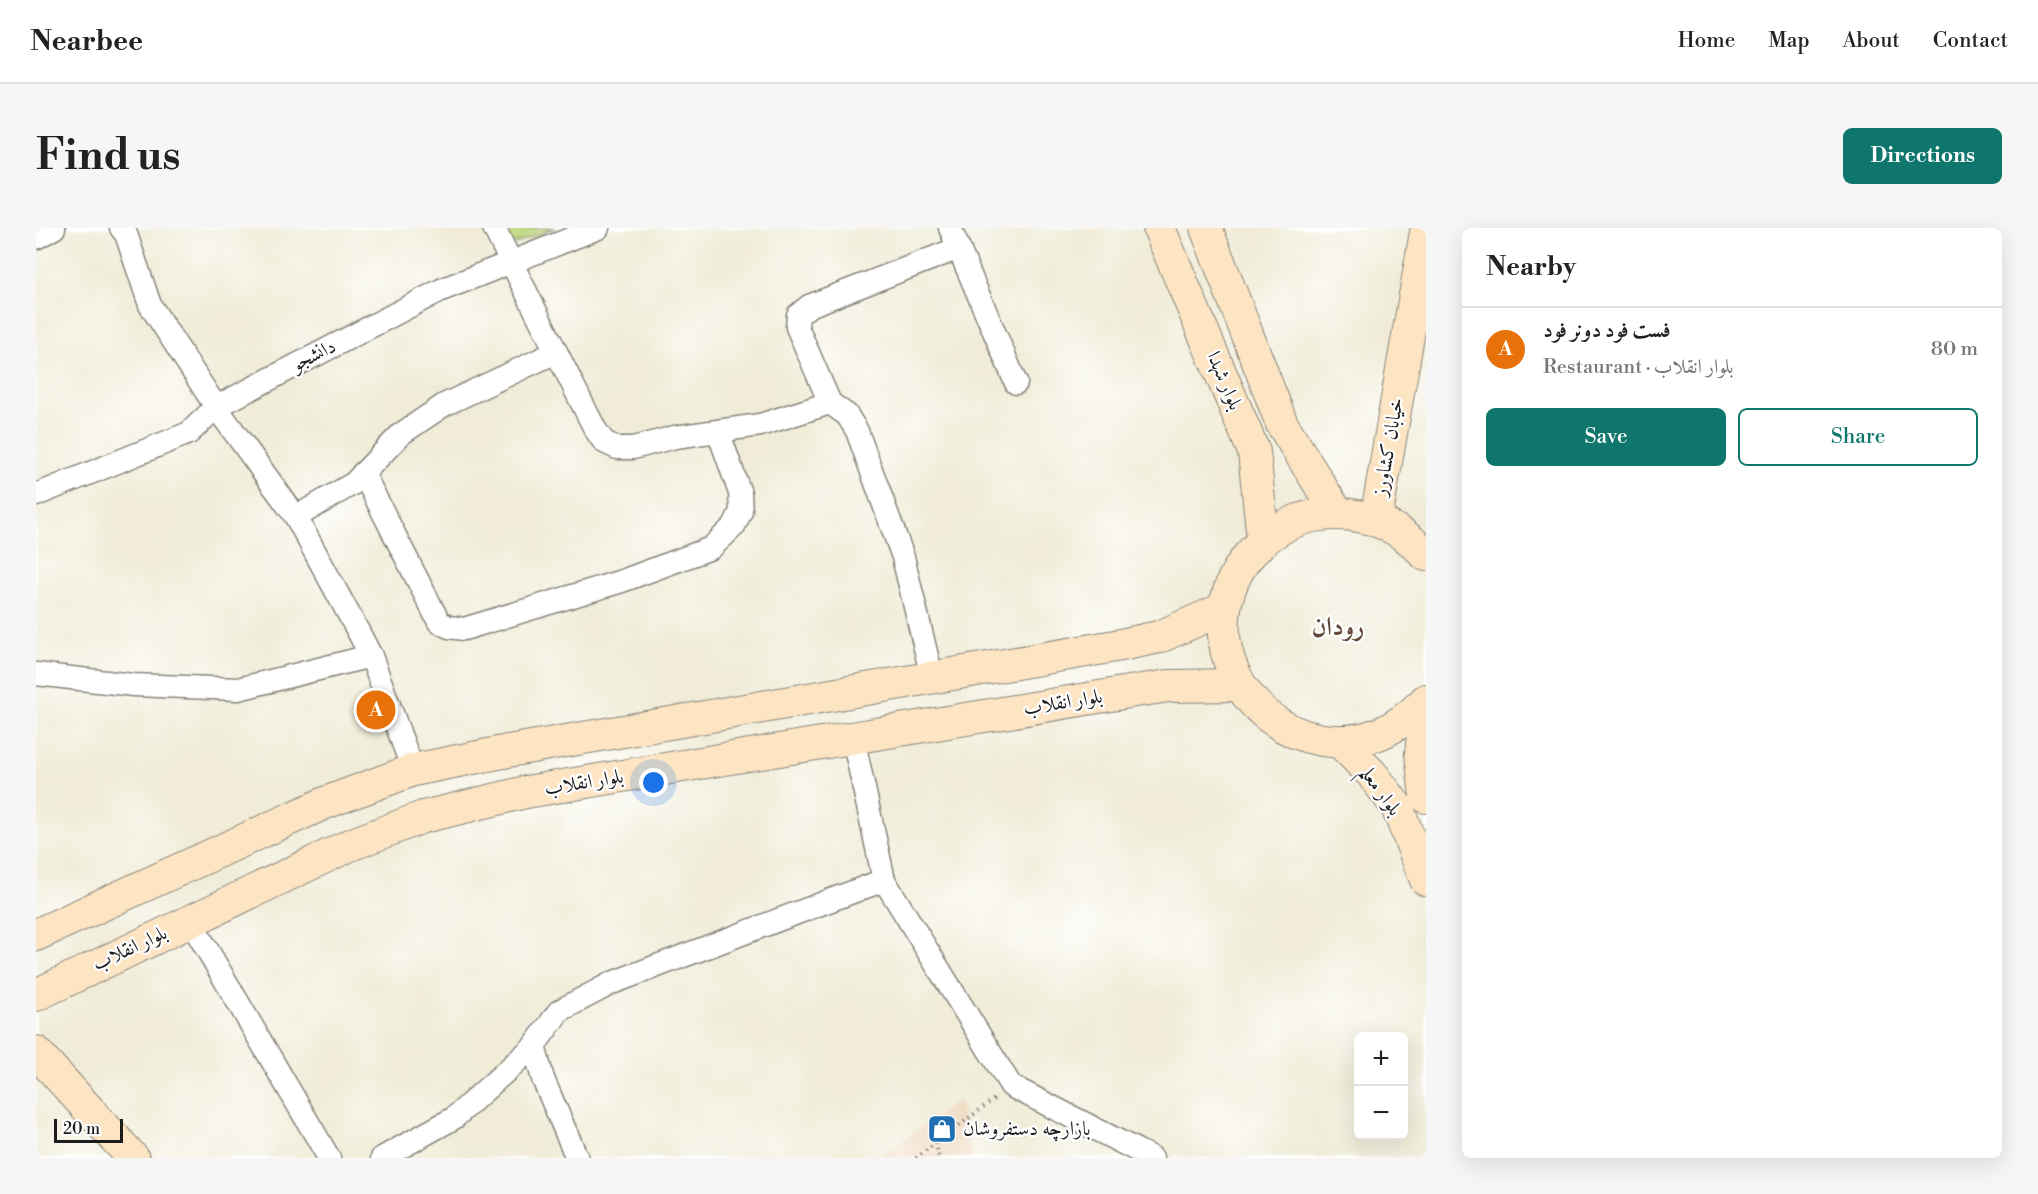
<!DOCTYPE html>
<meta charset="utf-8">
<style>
body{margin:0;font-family:"Libre Bodoni",Amiri,serif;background:#f6f6f6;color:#222}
.controls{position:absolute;right:18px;bottom:18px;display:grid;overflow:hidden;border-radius:9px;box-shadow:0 6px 24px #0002}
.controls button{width:54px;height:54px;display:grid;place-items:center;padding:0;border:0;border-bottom:2px solid #e0e0e0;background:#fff;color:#222;font:30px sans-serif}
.scale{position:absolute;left:18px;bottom:15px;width:69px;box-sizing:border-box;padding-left:6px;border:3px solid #1c1c1c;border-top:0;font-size:16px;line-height:21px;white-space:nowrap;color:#1c1c1c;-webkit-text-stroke:4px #fff;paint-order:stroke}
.you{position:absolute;left:618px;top:555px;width:21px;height:21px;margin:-15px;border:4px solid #fff;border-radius:50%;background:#1a73e8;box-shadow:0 0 0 9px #1a73e833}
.badge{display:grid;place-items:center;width:39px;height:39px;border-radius:50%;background:#0f766e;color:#fff;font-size:20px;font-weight:700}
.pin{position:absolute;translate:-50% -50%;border:3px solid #fff;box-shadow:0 2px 6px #0006}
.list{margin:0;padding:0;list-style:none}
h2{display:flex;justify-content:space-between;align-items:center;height:78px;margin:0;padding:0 24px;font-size:26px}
h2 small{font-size:20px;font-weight:400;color:#767676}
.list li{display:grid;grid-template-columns:39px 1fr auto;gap:18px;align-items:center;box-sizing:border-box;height:84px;padding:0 24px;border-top:2px solid #e0e0e0}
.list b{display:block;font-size:22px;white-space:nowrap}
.list p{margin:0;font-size:20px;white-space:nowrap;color:#767676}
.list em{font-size:20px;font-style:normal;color:#767676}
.actions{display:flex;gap:12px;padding:18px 24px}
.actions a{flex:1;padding:14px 0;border:2px solid #0f766e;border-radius:9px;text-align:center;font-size:21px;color:#0f766e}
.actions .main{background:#0f766e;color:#fff}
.map{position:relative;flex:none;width:1390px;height:930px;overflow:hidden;border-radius:9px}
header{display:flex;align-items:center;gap:36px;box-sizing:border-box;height:84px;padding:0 30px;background:#fff;border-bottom:2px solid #e0e0e0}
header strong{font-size:28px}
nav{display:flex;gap:33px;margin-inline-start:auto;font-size:21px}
.intro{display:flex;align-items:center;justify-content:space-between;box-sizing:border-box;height:144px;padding:0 36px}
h1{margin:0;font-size:42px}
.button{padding:15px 27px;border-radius:9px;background:#0f766e;color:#fff;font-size:21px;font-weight:700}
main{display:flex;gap:36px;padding:0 36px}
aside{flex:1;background:#fff;border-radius:9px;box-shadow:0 6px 24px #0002}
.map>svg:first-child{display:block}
.built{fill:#eed7bb}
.green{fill:#bbd377;stroke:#6c784a;stroke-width:1.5}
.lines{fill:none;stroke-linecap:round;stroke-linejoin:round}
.street-casing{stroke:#86847a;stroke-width:25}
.secondary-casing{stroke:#86847a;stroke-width:34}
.path{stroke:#86847a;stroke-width:4;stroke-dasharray:1.5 4.5;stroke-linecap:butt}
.street{stroke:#fff;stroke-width:22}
.secondary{stroke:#fde5c4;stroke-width:32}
.labels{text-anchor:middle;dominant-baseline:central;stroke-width:4.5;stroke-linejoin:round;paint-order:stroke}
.street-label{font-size:20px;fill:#1c1c1c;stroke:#fff}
.poi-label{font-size:20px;fill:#1c1c1c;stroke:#fff;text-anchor:start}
.district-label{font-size:26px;font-weight:bold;fill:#614838;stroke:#fff}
</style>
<header>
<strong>Nearbee</strong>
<nav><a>Home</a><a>Map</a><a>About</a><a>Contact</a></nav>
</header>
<div class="intro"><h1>Find us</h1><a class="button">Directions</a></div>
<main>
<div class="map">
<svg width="1390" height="930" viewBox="0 0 1390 930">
<rect width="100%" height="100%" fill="#fff"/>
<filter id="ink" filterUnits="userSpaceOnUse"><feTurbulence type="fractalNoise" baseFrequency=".0167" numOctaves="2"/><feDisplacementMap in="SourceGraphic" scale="12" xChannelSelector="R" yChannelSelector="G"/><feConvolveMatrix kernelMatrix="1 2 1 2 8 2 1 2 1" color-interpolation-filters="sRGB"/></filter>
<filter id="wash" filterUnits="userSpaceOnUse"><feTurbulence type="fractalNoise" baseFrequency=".008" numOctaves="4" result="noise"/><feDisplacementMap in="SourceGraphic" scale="24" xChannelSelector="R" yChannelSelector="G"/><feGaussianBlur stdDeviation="1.35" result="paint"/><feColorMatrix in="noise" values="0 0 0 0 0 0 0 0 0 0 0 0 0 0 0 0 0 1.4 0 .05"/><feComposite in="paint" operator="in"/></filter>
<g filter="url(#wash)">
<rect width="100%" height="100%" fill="#f0ecd7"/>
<!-- built -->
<path class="built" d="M 923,872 L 936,930 L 841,930 Z"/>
<!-- green -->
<path class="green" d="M 470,0 L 519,0 L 477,17 Z"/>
</g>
<g filter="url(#ink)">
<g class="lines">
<!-- street casing -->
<g class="street-casing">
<g id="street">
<path d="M 85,0 L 90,6 L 114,77 L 180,179 L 260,289 L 324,407 L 335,428 L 377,542"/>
<path d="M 458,0 L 559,201 L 568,214 L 581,220 L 597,220 L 639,209 L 724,197 L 794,175 L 811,187 L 821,203 L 867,329 L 896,449"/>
<path d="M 914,0 L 980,155"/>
<path d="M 0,10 L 18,0"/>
<path d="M 794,175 L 761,99 L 762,87 L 773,78 L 923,20"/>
<path d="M 327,245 L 403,394 L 413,399 L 428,401 L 586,353 L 675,320 L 698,298 L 705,283 L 704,265 L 682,203"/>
<path d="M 0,267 L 153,205 L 180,179 L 405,62 L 562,0"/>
<path d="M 260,289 L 318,255 L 365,206 L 408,177 L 520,124"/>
<path d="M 0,446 L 97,457 L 202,461 L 335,428"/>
<path d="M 817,510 L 848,652 L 975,858 L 1116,930"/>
<path d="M 155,694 L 293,930"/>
<path d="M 346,930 L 418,890 L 498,818"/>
<path d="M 541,930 L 507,851 L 498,818 L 523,783 L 576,755 L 848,652"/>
</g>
</g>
<!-- secondary casing -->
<g class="secondary-casing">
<g id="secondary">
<path d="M 1123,0 L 1218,224 L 1227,312"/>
<path d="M 1170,0 L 1246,196 L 1301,285"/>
<path d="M 1340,292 L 1390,4"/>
<path d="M 1390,327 C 1362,296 1325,282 1284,287 C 1258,290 1235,304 1217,323 C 1200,340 1190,364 1188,388 C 1181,469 1263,536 1342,506 C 1361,499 1376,486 1390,472"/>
<path d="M 1390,473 L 1385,526 L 1390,569"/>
<path d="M 1303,513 L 1336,546 L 1361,579 L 1390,652"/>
<path d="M 0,707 L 289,575 L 377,542 L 472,523 L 1085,417 L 1123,409 L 1189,380"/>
<path d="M 0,767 L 314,617 L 387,589 L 490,564 L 1099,463 L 1133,458 L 1203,457"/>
<path d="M 0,824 L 97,930"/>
</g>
</g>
<!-- path -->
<g class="path">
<path d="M 900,915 L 903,930"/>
<path d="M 880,930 L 958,871"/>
</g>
<!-- street -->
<use href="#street" class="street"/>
<!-- secondary -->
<use href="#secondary" class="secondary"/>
</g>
</g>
<!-- icons -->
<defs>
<g id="shop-square" transform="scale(1.5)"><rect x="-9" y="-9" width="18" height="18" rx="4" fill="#1f6fb2" stroke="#fff"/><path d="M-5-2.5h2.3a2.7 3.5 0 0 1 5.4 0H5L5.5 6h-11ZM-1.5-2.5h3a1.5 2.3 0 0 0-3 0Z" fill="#fff"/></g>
</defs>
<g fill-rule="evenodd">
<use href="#shop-square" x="906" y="901"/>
</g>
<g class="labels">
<!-- street labels -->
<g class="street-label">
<text transform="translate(278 128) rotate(-27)">دانشجو</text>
<text transform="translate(1188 153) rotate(67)">بلوار شهدا</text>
<text transform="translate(1353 219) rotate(-80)">خیابان کشاورز</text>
<text transform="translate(1027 475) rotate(-9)">بلوار انقلاب</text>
<text transform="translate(548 555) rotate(-9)">بلوار انقلاب</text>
<text transform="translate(1344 563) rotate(54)">بلوار معلم</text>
<text transform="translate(94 721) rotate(-25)">بلوار انقلاب</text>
</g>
<!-- poi labels -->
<g class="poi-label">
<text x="927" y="901">بازارچه دستفروشان</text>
</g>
<!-- district labels -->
<g class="district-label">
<text x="1302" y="399">رودان</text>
</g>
</g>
</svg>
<div class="controls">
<button>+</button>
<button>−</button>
</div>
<div class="scale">20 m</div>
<div class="you"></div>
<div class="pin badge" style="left:340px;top:482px;background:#e8710a">A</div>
</div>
<aside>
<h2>Nearby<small></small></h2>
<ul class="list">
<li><span class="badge" style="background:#e8710a">A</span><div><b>فست فود دونر فود</b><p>Restaurant · بلوار انقلاب</p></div><em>80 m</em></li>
</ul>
<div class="actions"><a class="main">Save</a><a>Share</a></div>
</aside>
</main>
